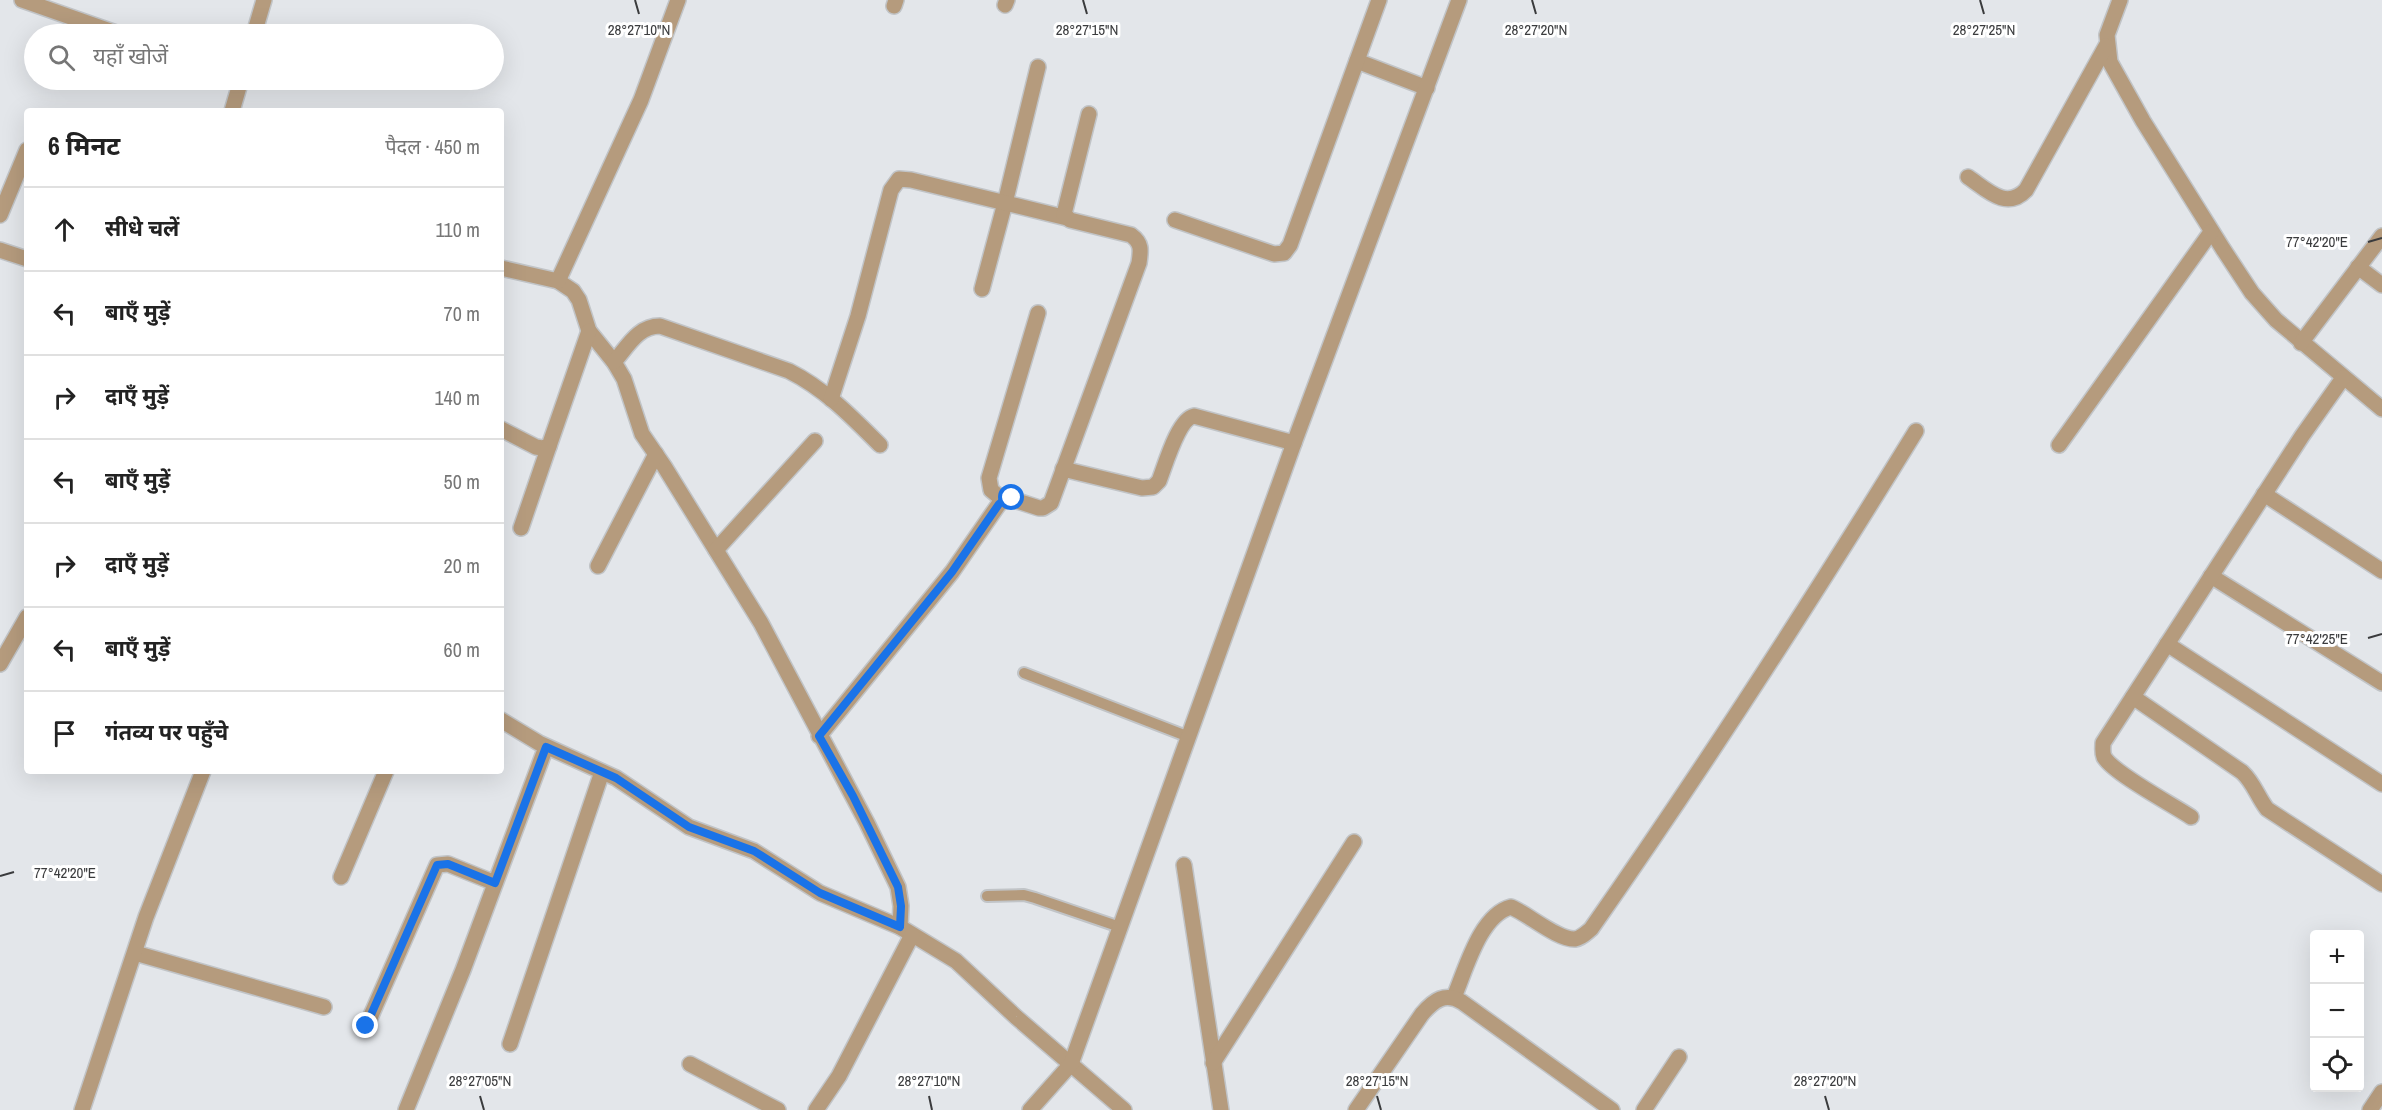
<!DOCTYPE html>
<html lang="hi">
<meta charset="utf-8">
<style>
body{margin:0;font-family:"Archivo Narrow","Noto Sans Devanagari",sans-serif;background:#f2f2f2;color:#222}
.controls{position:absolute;right:18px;bottom:18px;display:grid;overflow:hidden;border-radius:6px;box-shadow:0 6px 24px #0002}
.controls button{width:54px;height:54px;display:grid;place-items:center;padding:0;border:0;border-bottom:2px solid #e0e0e0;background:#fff;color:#222;font:30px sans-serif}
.stop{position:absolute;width:18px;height:18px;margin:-14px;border:4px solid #1a73e8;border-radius:50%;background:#fff}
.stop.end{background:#1a73e8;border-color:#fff;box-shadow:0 2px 6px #0008}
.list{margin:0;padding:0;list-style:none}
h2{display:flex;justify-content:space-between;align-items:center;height:78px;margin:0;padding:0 24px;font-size:26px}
h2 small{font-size:20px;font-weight:400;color:#767676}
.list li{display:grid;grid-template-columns:39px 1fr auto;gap:18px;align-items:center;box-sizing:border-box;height:84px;padding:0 24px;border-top:2px solid #e0e0e0}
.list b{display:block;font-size:22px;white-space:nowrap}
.list em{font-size:20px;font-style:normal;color:#767676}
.icon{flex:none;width:33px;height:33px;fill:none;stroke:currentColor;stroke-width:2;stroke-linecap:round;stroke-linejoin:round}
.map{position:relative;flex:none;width:2382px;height:1110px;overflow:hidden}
.search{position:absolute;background:#fff;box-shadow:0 6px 24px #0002;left:24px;top:24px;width:480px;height:66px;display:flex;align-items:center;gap:15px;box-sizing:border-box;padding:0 21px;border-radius:33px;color:#767676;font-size:22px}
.panel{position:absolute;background:#fff;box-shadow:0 6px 24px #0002;left:24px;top:108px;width:480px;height:666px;border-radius:6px}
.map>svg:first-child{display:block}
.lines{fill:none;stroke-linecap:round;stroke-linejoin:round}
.service-casing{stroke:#c1c4c7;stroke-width:14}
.minor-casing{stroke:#c1c4c7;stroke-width:18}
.service{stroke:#b59b7d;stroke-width:10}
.minor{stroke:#b59b7d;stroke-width:15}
.route{stroke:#1a73e8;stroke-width:8}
.ticks{fill:none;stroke:#3a3b3d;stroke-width:2}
.ticks-label{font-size:15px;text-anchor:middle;fill:#3a3b3d;stroke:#fff;stroke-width:6;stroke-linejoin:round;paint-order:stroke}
</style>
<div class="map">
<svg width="2382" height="1110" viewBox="0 0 2382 1110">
<rect width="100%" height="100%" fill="#e3e6ea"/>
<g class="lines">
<!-- service casing -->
<g class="service-casing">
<g id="service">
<path d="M 1024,673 L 1189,737"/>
<path d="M 987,896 L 1024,895 L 1035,898 L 1120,927"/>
</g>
</g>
<!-- minor casing -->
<g class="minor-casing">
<g id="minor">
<path d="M 22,0 L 119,34"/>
<path d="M 2120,0 L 2107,35 L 2110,62 L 2143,121 L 2223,249 L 2252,293 L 2276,320 L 2382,409"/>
<path d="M 1005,5 L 1007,0"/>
<path d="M 894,6 L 896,0"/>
<path d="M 254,34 L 264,0"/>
<path d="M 1357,61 L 1427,88"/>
<path d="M 232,111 L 241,80"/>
<path d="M 1968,177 C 1986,189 2006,211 2026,190 L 2106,46"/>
<path d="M 0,215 L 27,150"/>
<path d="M 1175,220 L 1274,254 L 1284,253 L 1290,245 L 1379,0"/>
<path d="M 0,250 L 27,259"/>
<path d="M 2358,267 L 2382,285"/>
<path d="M 501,268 L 558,281 L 573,291 L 579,300 L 589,331 L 614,362 L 624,379 L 642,434 L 664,466 L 761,623 L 867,823 L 898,887 L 901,906 L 900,927"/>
<path d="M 558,281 L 641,100 L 678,0"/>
<path d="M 982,289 L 1005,203 L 1038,67"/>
<path d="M 2301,343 L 2382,236"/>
<path d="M 614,362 C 628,346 638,326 660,326 L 789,371 C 825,389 852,417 880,445"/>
<path d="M 831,399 L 858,316 L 891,190 L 899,179 L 911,180 L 1067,218"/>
<path d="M 501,429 L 536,447 L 542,448 L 549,446 L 589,331"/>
<path d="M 2059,445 L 2211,232"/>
<path d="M 1063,469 L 1142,488 L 1153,487 L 1159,481 C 1165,466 1178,419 1194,416 L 1294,443"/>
<path d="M 2264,494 L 2382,571"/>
<path d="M 1003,500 L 991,490 L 989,478 L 1038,313"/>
<path d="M 521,528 L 549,446"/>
<path d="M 716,550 L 815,441"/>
<path d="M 598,566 L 656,454"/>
<path d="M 2211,576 L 2382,683"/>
<path d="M 2167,644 L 2382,784"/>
<path d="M 0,664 L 27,617"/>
<path d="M 2133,697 L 2242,772 C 2254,783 2257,796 2267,809 L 2382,884"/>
<path d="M 501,720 L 539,743 L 616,778 L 689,827 L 754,851 L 820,893 L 900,927 L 956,961 L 1016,1017 L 1124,1110"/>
<path d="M 819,736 L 952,572 L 999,504 L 1008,498 L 1039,508 L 1043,508 L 1051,503 L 1139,263 C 1141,250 1142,243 1131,235 L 1070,220 L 1064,214 L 1089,114"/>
<path d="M 2191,817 C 2173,805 2113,773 2104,757 C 2102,752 2103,748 2103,743 L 2302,436 L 2343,378"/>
<path d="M 1184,865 L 1221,1110"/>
<path d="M 341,877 L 386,771"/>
<path d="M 135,953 L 324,1007"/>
<path d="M 1454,997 C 1466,969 1480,915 1511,907 C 1528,914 1558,940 1575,939 C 1582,938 1586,933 1591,929 C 1705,766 1812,600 1916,431"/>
<path d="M 366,1027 L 437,865 L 448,864 L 495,883"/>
<path d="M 510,1044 L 602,772"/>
<path d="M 1213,1063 L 1354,842"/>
<path d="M 690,1064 L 778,1110"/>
<path d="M 82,1110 L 146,917 L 203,771"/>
<path d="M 406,1110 L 463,970 L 546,747"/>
<path d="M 816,1110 L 839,1076 L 912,935"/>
<path d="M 1030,1110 L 1071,1064 L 1294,443 L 1459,0"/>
<path d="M 1356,1110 L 1422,1014 C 1434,1000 1445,992 1462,1002 L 1612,1110"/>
<path d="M 1644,1110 L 1679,1057"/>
<path d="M 2370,1110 L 2382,1092"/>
</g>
</g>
<!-- service -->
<use href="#service" class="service"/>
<!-- minor -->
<use href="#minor" class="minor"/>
</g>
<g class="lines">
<!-- route -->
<path class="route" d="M 366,1026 L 437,865 L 448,864 L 495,883 L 546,747 L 616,778 L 689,827 L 754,851 L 820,893 L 900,927 L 901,906 L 898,887 L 853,796 L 819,736 L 952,572 L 999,504 L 1004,500 L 1012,498"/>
</g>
<!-- ticks -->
<path class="ticks" d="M 635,0 L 639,14M 1083,0 L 1087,14M 1532,0 L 1536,14M 1980,0 L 1984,14M 2368,242 L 2382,238M 2368,638 L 2382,634M 0,876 L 14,872M 480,1096 L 484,1110M 929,1096 L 932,1110M 1377,1096 L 1381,1110M 1825,1096 L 1829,1110"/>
<g class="ticks-label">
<text x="1087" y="35">28°27'15"N</text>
<text x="1984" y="35">28°27'25"N</text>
<text x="639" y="35">28°27'10"N</text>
<text x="1536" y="35">28°27'20"N</text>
<text x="2317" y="247">77°42'20"E</text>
<text x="2317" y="644">77°42'25"E</text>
<text x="65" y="878">77°42'20"E</text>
<text x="480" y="1086">28°27'05"N</text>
<text x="929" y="1086">28°27'10"N</text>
<text x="1377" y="1086">28°27'15"N</text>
<text x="1825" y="1086">28°27'20"N</text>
</g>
</svg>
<div class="controls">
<button>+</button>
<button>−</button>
<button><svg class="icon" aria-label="locate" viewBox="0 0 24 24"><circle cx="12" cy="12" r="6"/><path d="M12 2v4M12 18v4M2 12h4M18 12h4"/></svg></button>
</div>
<div class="stop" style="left:1012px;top:498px"></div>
<div class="stop end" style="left:366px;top:1026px"></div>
<div class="search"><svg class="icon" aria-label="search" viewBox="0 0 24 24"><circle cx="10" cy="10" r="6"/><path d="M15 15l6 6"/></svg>यहाँ खोजें</div>
<section class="panel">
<h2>6 मिनट<small>पैदल · 450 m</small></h2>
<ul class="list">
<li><svg class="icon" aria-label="ahead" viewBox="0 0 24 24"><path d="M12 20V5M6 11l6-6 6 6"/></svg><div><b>सीधे चलें</b></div><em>110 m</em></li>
<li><svg class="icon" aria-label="left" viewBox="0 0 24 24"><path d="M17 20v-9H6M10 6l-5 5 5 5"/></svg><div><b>बाएँ मुड़ें</b></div><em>70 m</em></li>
<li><svg class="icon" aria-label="right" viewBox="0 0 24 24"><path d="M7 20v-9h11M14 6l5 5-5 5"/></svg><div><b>दाएँ मुड़ें</b></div><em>140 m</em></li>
<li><svg class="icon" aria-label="left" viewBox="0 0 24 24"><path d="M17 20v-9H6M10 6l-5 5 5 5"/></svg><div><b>बाएँ मुड़ें</b></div><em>50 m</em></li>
<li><svg class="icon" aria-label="right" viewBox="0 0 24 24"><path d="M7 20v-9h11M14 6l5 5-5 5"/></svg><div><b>दाएँ मुड़ें</b></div><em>20 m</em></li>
<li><svg class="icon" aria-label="left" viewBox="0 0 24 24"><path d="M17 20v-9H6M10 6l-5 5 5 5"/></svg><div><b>बाएँ मुड़ें</b></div><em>60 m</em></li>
<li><svg class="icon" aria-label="arrive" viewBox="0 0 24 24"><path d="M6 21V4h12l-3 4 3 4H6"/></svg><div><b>गंतव्य पर पहुँचे</b></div></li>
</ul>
</section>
</div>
